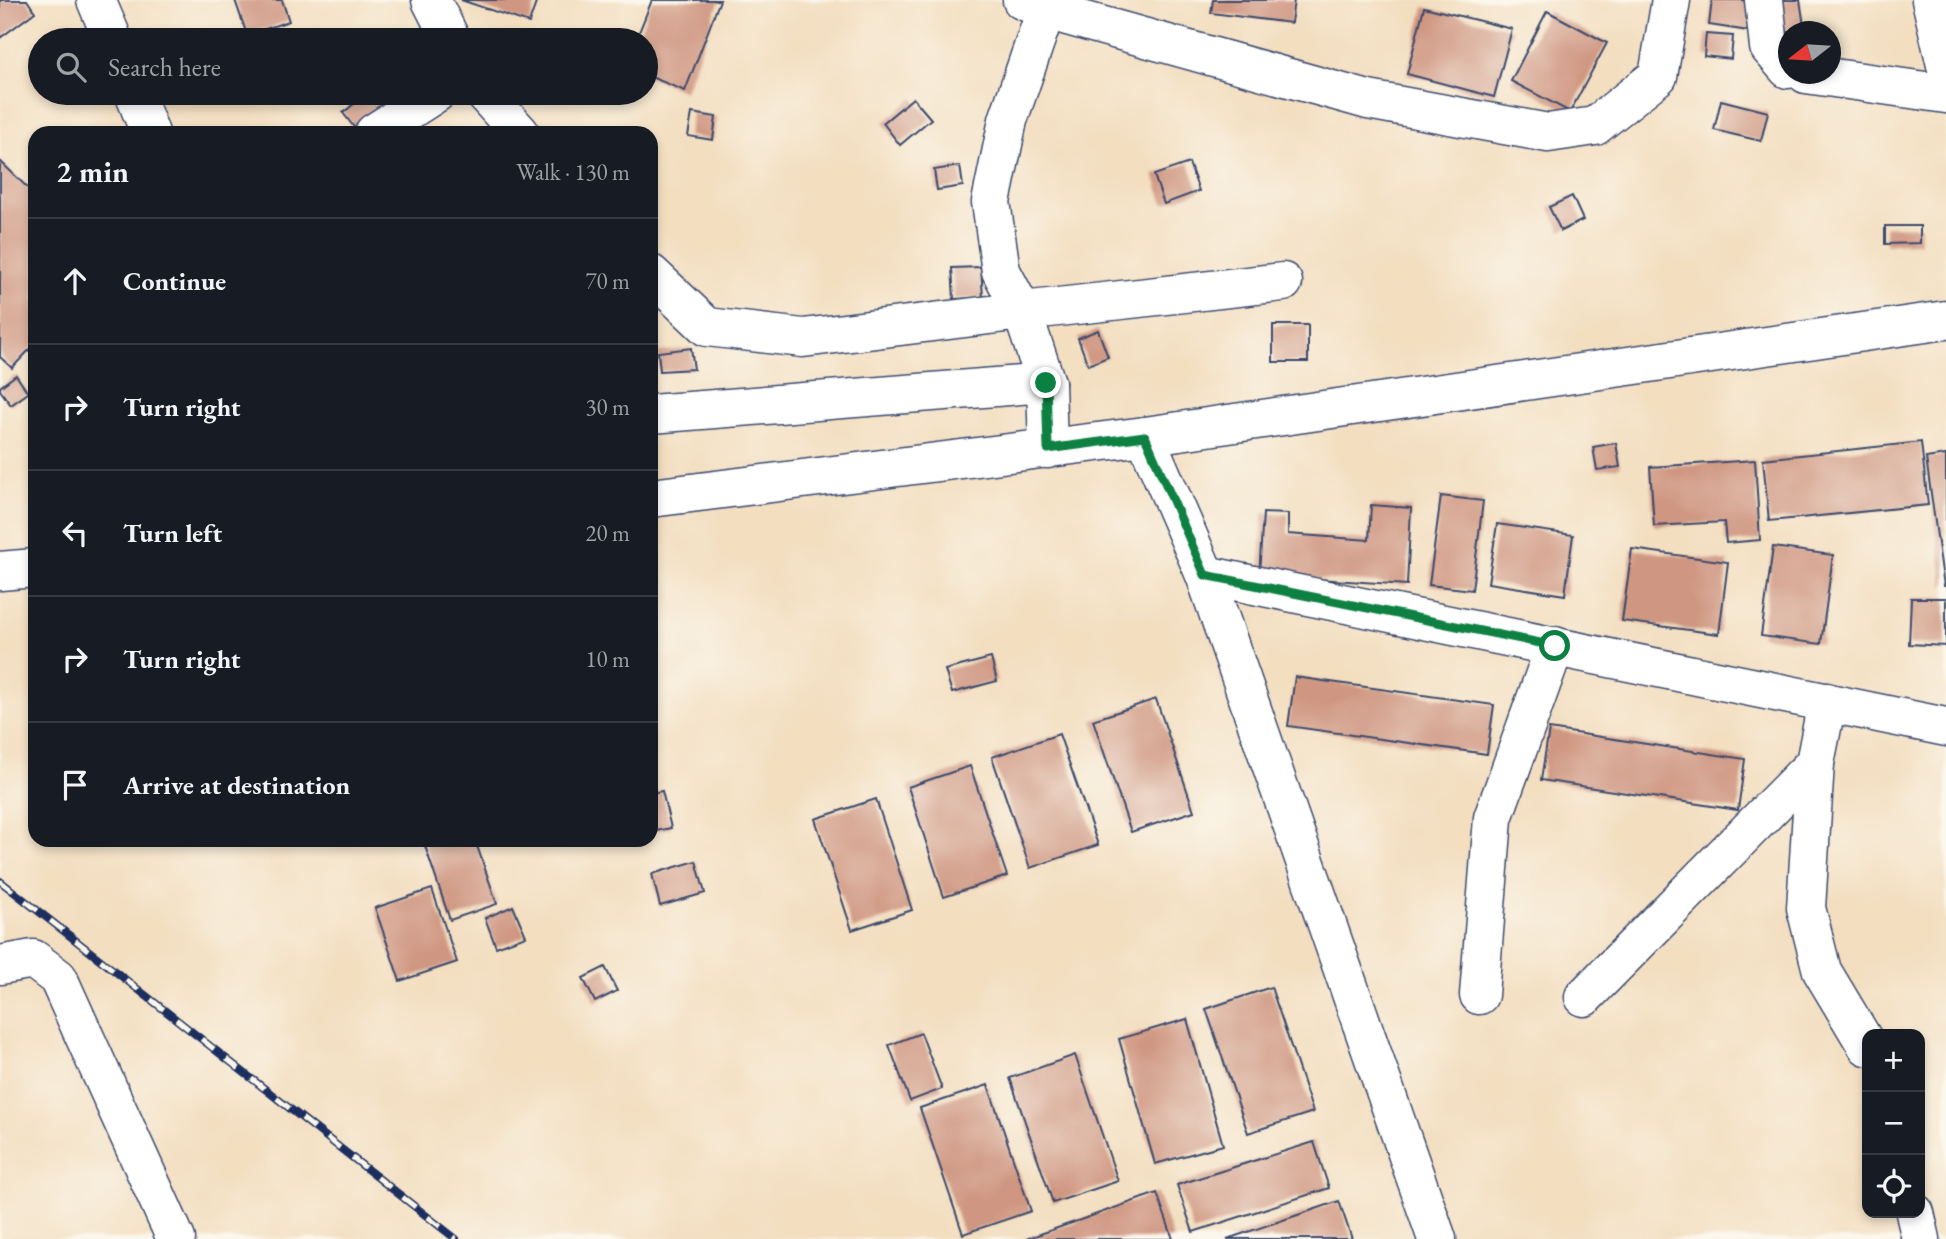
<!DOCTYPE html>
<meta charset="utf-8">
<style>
body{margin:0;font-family:"EB Garamond",serif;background:#242831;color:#f1f3f6}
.controls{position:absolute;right:21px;bottom:21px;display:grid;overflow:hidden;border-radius:14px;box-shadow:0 4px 10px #0003}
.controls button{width:63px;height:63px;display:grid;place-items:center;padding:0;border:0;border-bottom:2px solid #363941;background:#171b24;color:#f1f3f6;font:35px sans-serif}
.compass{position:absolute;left:1778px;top:21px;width:63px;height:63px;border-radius:50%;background:#171b24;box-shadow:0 4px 10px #0003;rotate:253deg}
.stop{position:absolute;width:21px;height:21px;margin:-16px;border:5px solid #0b8043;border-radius:50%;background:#fff}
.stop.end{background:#0b8043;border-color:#fff;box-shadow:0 2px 7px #0008}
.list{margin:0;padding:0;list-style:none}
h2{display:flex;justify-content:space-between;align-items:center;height:91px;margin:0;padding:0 28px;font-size:30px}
h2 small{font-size:23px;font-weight:400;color:#9ea1a6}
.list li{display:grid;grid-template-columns:46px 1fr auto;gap:21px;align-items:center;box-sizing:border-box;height:126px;padding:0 28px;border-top:2px solid #363941}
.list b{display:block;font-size:26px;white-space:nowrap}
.list em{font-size:23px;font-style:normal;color:#9ea1a6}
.icon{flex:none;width:38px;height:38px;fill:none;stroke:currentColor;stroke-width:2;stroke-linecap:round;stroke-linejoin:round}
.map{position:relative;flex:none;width:1946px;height:1239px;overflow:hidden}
.search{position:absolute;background:#171b24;box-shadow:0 4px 10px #0003;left:28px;top:28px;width:630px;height:77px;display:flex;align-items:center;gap:18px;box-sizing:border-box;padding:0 24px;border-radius:38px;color:#9ea1a6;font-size:26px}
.panel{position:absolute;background:#171b24;box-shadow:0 4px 10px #0003;left:28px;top:126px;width:630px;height:721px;border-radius:21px}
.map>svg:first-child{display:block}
.building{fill:#cf9681}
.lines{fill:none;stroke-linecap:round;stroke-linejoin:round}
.minor-casing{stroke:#3b496d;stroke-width:41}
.major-casing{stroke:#3b496d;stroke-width:41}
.minor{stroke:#fff;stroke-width:38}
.major{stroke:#fff;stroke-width:38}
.rail-casing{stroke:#1b2f5e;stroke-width:8}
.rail{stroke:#fbf7ec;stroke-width:5;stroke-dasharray:16;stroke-linecap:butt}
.route{stroke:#0b8043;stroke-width:9}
</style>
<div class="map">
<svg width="1946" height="1239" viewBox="0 0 1946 1239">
<rect width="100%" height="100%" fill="#fbf7ec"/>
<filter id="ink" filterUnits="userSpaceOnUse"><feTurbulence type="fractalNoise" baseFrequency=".0143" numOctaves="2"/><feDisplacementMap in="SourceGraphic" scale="14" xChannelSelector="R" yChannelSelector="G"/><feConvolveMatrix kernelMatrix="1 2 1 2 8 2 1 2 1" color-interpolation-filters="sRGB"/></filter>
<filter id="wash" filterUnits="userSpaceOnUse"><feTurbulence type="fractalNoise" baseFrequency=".00686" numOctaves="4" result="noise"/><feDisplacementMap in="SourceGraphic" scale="28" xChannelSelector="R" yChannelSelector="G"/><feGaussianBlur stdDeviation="1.57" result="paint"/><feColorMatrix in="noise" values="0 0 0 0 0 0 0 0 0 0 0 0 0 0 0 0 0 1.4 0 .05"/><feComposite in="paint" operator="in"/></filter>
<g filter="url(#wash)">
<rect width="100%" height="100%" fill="#f3dec0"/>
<g id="blocks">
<!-- building -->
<g class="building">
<path d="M 0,0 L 27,0 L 35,12 L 0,38 Z"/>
<path d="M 235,0 L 282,0 L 289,21 L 247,35 Z"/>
<path d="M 461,0 L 537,0 L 529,23 Z"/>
<path d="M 652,0 L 720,0 L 685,91 L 646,75 L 646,40 L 636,40 Z"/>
<path d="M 1213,0 L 1294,0 L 1291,23 L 1211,13 Z"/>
<path d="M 1712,0 L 1753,0 L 1749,31 L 1709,25 Z"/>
<path d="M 1772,0 L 1800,0 L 1805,32 L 1788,32 L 1788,49 Z"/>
<path d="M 1424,7 L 1512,29 L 1494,97 L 1407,74 Z"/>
<path d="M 1547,11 L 1607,43 L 1570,112 L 1511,81 Z"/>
<path d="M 1706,34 L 1733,36 L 1731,59 L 1704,56 Z"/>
<path d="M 367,93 L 403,93 L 357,131 L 343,113 Z"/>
<path d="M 913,98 L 931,119 L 900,145 L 883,123 Z"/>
<path d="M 1721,100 L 1768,112 L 1761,141 L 1714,130 Z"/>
<path d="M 692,113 L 716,117 L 713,140 L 688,136 Z"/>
<path d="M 0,161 L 35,195 L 35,344 L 12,368 L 0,357 Z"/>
<path d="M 1189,163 L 1199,191 L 1164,204 L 1154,175 Z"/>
<path d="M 960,166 L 963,186 L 937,190 L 934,170 Z"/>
<path d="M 1572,196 L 1583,220 L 1561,231 L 1549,207 Z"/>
<path d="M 1885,226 L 1920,226 L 1920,243 L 1885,244 Z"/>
<path d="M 981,267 L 983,298 L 954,299 L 952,268 Z"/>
<rect x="1273" y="325" width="35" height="37"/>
<path d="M 1098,330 L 1108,357 L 1088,365 L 1078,338 Z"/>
<path d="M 691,348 L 694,369 L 660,371 L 658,352 Z"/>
<path d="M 16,375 L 28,393 L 11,405 L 0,390 L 0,387 Z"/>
<path d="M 1921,442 L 1928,505 L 1769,521 L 1763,459 Z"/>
<path d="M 1616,443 L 1620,467 L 1597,470 L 1593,447 Z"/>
<path d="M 1946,455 L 1946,586 L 1944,586 L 1926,458 Z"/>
<path d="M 1755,460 L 1760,540 L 1726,543 L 1724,522 L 1654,526 L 1650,467 Z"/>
<path d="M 1441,496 L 1483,501 L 1472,590 L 1429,585 Z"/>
<path d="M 1371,505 L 1411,508 L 1407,585 L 1259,575 L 1263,513 L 1288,514 L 1288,534 L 1369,540 Z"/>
<path d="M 1497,524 L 1573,535 L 1565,595 L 1488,583 Z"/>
<path d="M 1773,547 L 1833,555 L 1821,644 L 1761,636 Z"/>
<path d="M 1632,549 L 1728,562 L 1719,634 L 1622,621 Z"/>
<path d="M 1911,598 L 1946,598 L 1946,646 L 1909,644 Z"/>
<path d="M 991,658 L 997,681 L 952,693 L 945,670 Z"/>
<path d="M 1295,677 L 1494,705 L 1487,754 L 1288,726 Z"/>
<path d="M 1156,699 L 1194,811 L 1131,832 L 1093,720 Z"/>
<path d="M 1549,729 L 1745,759 L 1738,810 L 1541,780 Z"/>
<path d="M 1059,734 L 1098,845 L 1030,868 L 992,757 Z"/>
<path d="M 970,766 L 1007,876 L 944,897 L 908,787 Z"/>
<path d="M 662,791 L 671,828 L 651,832 L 651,793 Z"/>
<path d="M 876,799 L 912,910 L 852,930 L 815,819 Z"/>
<path d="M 423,840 L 475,840 L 497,904 L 450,920 Z"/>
<path d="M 696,861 L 705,893 L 660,906 L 652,874 Z"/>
<path d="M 432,889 L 457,962 L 400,981 L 375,908 Z"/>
<path d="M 513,906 L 526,936 L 496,947 L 485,918 Z"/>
<path d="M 605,967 L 617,991 L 595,1002 L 583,978 Z"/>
<path d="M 1271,987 L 1313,1112 L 1248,1133 L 1206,1009 Z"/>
<path d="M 1187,1019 L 1223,1145 L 1155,1164 L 1119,1039 Z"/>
<path d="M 921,1033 L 942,1089 L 910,1101 L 889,1045 Z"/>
<path d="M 1075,1055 L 1118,1181 L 1053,1203 L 1010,1078 Z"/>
<path d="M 988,1085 L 1031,1211 L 963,1234 L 920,1108 Z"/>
<path d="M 1314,1142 L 1329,1188 L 1193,1232 L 1177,1185 Z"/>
<path d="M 1157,1193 L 1173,1239 L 1026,1239 Z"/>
<path d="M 1339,1201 L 1352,1239 L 1227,1239 Z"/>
</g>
</g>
</g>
<g filter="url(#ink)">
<use href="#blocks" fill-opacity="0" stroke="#3b496d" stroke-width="2"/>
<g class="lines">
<!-- minor casing -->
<g class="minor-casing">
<g id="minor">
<path d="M 96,0 L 113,40"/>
<path d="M 431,0 L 451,40"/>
<path d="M 1022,0 L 1046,10 L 1368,100 L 1548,133 L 1595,126 L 1658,76 L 1671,0"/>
<path d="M 1764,0 L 1769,47 L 1788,69"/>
<path d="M 1931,0 L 1946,65"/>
<path d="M 1046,10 L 1008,120 L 991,202 L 1001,271 L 1022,311 L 1283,282"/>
<path d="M 1806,74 L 1946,94"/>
<path d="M 134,93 L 150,133"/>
<path d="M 484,93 L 520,133"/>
<path d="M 374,133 L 436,93"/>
<path d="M 651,274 L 707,327 L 803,338 L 1022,311 L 1046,383 L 1048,449"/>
<path d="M 651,414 L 1046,383"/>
<path d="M 1145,436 L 1205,575 L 1946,727"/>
<path d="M 1205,575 L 1437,1239"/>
<path d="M 1827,702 L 1815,763 L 1806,908 L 1822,971 L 1867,1046"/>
<path d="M 0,965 L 33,959 L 58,978 L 176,1239"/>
<path d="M 1479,995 L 1493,818 L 1555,646"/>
<path d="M 1584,997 L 1815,763"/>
<path d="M 1915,1213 L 1921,1239"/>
</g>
</g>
<!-- major casing -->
<g class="major-casing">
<g id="major">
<path d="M 651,498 L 1145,436 L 1946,320"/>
<path d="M 0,571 L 35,568"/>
</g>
</g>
<!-- minor -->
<use href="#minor" class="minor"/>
<!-- major -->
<use href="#major" class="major"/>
<!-- rail casing -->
<g class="rail-casing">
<path id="rail" d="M 0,881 L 456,1239"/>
</g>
<!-- rail -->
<use href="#rail" class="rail"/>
</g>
</g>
<g class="lines" filter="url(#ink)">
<!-- route -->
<path class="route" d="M 1046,383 L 1048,449 L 1145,436 L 1205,575 L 1555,646"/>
</g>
</svg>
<div class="controls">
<button>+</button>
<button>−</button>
<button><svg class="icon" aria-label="locate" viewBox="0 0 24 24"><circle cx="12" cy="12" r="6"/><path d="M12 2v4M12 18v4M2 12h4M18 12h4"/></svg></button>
</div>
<svg class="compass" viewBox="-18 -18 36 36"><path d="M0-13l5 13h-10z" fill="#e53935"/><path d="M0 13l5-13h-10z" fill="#9ea1a6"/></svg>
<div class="stop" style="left:1555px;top:646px"></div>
<div class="stop end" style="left:1046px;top:383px"></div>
<div class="search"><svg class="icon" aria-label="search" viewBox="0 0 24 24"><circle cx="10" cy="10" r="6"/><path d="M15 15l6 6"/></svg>Search here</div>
<section class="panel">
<h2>2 min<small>Walk · 130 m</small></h2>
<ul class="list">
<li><svg class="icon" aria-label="ahead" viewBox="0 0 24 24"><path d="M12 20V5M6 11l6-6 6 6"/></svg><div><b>Continue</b></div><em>70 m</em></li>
<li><svg class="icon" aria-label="right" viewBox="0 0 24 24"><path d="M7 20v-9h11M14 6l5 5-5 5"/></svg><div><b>Turn right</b></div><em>30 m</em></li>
<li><svg class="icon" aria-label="left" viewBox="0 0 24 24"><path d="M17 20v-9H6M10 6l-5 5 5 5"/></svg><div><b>Turn left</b></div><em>20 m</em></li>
<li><svg class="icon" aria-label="right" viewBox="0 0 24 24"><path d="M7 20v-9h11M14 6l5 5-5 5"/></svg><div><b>Turn right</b></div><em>10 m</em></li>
<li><svg class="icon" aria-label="arrive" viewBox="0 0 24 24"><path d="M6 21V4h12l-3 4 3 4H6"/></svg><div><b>Arrive at destination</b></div></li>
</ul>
</section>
</div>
